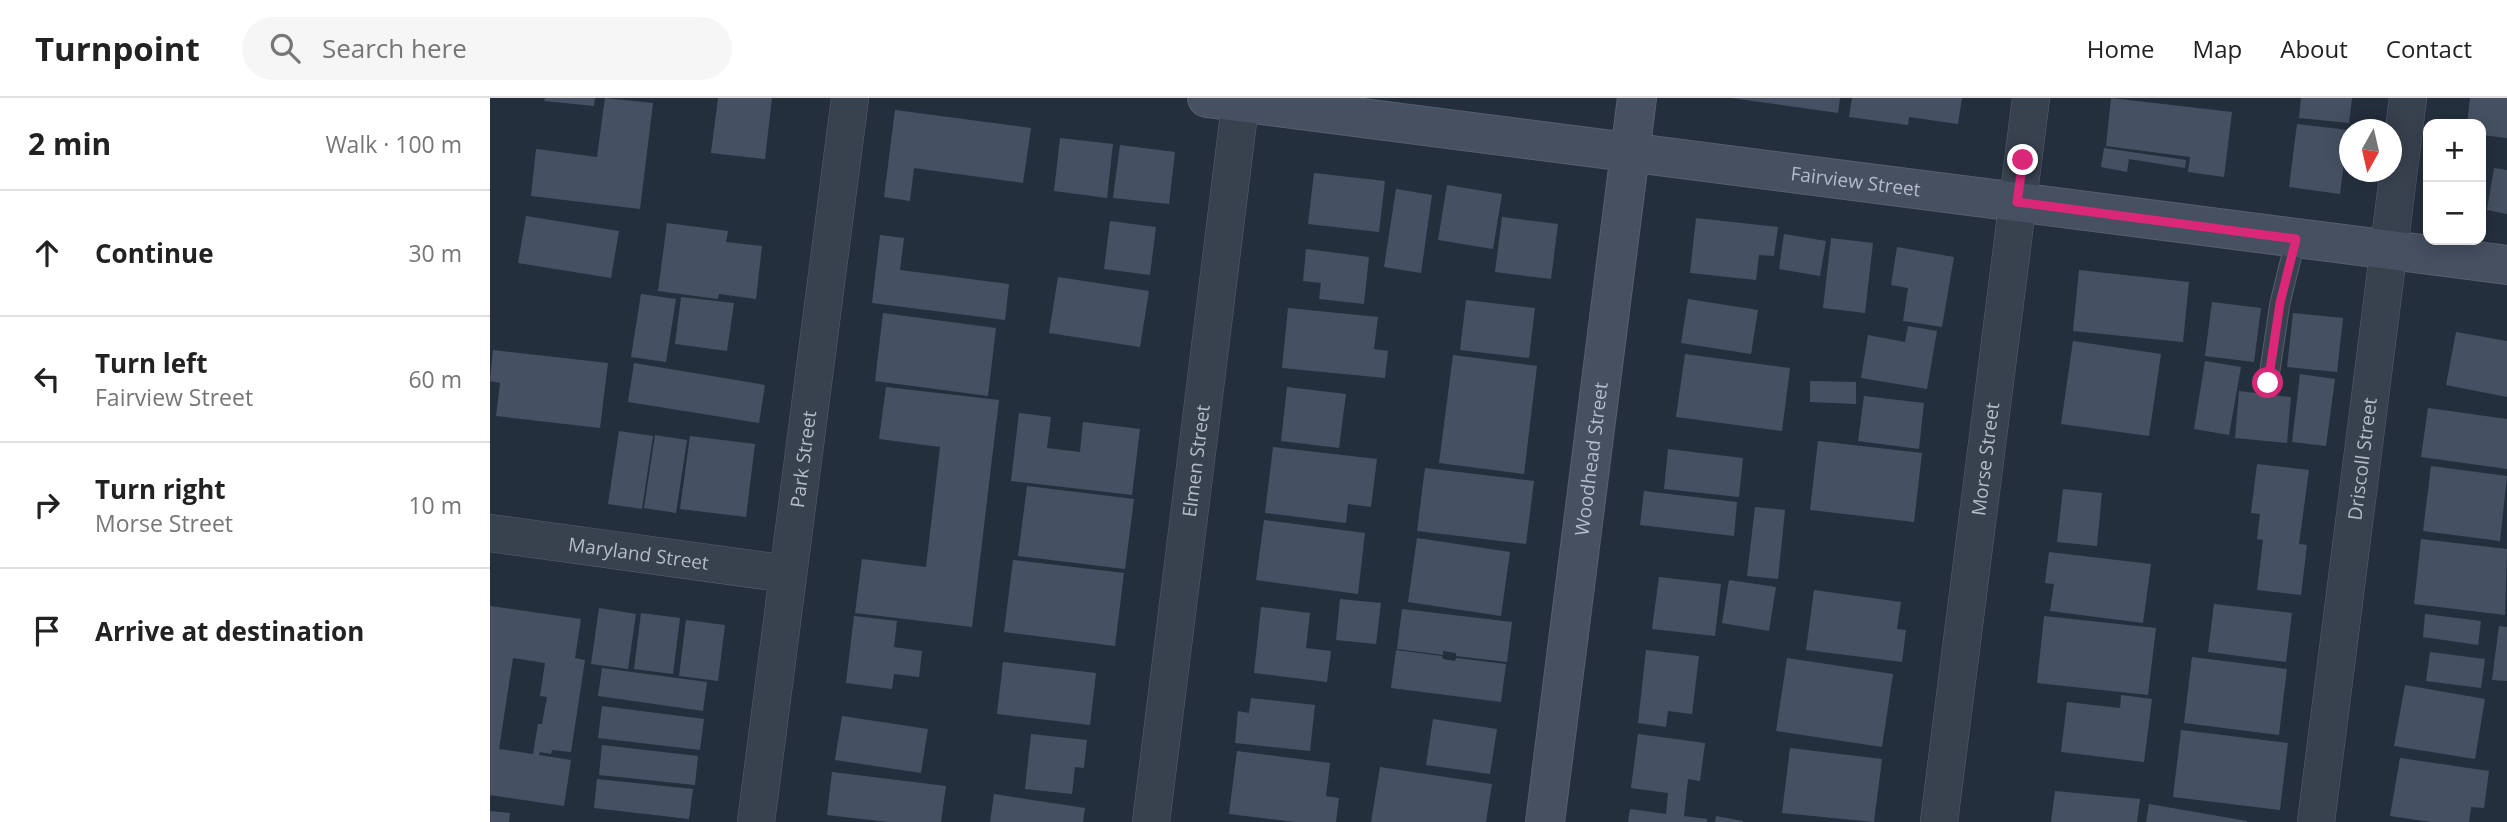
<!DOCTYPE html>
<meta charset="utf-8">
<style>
body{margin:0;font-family:"Open Sans",sans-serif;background:#f6f6f6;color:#222}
.controls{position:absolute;right:21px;top:21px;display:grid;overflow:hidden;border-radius:14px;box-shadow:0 4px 18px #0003}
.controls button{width:63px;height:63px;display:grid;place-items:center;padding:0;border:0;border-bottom:2px solid #e0e0e0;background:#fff;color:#222;font:35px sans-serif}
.compass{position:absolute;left:1849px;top:21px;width:63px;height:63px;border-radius:50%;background:#fff;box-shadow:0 4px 18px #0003;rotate:188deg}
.stop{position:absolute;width:21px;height:21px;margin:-16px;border:5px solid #db2777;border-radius:50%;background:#fff}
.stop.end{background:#db2777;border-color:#fff;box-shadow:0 2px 7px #0008}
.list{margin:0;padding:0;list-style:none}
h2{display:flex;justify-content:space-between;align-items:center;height:91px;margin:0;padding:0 28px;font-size:30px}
h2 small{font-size:23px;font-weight:400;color:#767676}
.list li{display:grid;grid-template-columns:46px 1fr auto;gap:21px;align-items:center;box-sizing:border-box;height:126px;padding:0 28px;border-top:2px solid #e0e0e0}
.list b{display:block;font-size:26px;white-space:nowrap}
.list p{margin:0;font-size:23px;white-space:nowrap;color:#767676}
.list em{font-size:23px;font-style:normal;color:#767676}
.icon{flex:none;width:38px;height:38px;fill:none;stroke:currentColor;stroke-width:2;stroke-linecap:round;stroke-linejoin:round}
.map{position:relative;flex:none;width:2017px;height:724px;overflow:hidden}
header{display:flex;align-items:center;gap:42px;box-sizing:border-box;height:98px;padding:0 35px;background:#fff;border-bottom:2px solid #e0e0e0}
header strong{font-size:33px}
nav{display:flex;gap:38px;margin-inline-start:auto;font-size:24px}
.search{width:490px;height:63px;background:#f6f6f6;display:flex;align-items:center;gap:18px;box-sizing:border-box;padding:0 24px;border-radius:38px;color:#767676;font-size:26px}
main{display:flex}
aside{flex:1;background:#fff}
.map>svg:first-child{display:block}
.building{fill:#455162;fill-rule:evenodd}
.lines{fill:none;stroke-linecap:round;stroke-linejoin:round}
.lane-casing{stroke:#565f6c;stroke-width:21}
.street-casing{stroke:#565f6c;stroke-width:38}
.secondary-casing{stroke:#565f6c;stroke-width:40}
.lane{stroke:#38414e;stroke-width:19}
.street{stroke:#38414e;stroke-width:37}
.secondary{stroke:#465061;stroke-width:38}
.route{stroke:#db2777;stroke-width:9}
.labels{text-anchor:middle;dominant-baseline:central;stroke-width:5;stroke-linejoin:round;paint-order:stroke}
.street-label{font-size:19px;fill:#b4bcc9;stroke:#1d2633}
</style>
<header>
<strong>Turnpoint</strong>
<div class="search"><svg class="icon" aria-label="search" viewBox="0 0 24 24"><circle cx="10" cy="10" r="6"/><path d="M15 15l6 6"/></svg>Search here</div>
<nav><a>Home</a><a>Map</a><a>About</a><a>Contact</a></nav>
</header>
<main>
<aside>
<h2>2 min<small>Walk · 100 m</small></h2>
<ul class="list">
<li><svg class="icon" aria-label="ahead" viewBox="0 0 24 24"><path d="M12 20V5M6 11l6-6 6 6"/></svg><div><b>Continue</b></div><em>30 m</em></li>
<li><svg class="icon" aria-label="left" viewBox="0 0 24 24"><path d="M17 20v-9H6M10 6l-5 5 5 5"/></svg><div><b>Turn left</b><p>Fairview Street</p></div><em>60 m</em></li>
<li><svg class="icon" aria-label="right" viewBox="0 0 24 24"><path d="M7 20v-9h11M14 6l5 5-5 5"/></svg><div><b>Turn right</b><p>Morse Street</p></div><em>10 m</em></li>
<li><svg class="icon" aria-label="arrive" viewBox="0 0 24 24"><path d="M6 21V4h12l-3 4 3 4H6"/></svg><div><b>Arrive at destination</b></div></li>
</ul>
</aside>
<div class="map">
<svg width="2017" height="724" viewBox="0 0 2017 724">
<rect width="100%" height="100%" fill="#242f3e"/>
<!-- building -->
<g class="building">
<path d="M 55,0 L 105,0 L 104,8 L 54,3 Z"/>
<path d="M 115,0 L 163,5 L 150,111 L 41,98 L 46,51 L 107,59 Z"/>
<path d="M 228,0 L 282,0 L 275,61 L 221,55 Z"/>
<path d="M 1241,0 L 1350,0 L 1348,15 Z"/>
<path d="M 1362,0 L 1472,0 L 1468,26 L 1419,19 L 1418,27 L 1359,19 Z"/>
<path d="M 1621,0 L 1742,14 L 1734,79 L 1698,74 L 1700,59 L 1616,48 Z"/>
<path d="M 1811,0 L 1862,0 L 1859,25 L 1809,20 Z"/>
<path d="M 1980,0 L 2017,0 L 2017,40 L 1991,37 L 1991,26 L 1977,26 Z"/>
<path d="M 405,12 L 541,30 L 533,85 L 424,70 L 420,103 L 394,99 Z"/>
<path d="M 1807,26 L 1858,32 L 1850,96 L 1799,89 Z"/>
<path d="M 570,40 L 623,46 L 617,100 L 564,93 Z"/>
<path d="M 630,47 L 685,54 L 679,106 L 623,100 Z"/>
<path d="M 1614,50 L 1696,62 L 1695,70 L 1639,61 L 1637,74 L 1611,69 Z"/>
<path d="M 2004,70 L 2017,72 L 2017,116 L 1997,112 Z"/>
<path d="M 824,75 L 895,83 L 889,134 L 818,126 Z"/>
<path d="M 957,87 L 1012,96 L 1003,151 L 948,142 Z"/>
<path d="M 906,91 L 942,97 L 931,175 L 894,169 Z"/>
<path d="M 36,118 L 129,133 L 121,180 L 28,165 Z"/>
<path d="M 1012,119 L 1068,126 L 1061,181 L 1005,174 Z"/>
<path d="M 1206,120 L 1288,129 L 1284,158 L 1269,157 L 1266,182 L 1200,175 Z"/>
<path d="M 620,123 L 666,129 L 660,177 L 614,171 Z"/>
<path d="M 177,125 L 238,133 L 236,144 L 272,148 L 266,201 L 229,196 L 228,201 L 168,193 Z"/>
<path d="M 1294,136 L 1336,143 L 1330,178 L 1289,171 Z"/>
<path d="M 390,137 L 414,140 L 410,172 L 519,186 L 515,222 L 382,205 Z"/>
<path d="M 1341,140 L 1383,145 L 1375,215 L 1333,210 Z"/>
<path d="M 1407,149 L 1464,159 L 1452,229 L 1413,223 L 1418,190 L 1401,187 Z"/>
<path d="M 816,151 L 879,159 L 874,206 L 829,201 L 831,185 L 813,183 Z"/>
<path d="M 1589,172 L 1699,184 L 1693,244 L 1583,233 Z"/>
<path d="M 568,179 L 659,193 L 650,249 L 559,235 Z"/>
<path d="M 151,196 L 186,201 L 176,264 L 141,259 Z"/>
<path d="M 191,199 L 244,205 L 237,253 L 185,246 Z"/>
<path d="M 1198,201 L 1268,212 L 1261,256 L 1191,245 Z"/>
<path d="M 976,202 L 1045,210 L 1039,260 L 970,252 Z"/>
<path d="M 1722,204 L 1771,210 L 1764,264 L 1715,258 Z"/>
<path d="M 798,210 L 888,219 L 884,251 L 898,253 L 895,280 L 792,270 Z"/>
<path d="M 393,215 L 506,230 L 498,298 L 385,283 Z"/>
<path d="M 1803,215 L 1853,220 L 1847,274 L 1797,269 Z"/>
<path d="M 1418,228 L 1447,233 L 1437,291 L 1371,280 L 1378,237 L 1415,244 Z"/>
<path d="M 1966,234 L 2017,243 L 2017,299 L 1956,287 Z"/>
<path d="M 1583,243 L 1671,256 L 1659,338 L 1571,326 Z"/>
<path d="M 3,252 L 118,265 L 110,330 L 6,318 L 10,285 L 0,283 Z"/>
<path d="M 1195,256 L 1300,270 L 1292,333 L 1186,319 Z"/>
<path d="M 963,257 L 1047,268 L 1034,376 L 949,365 Z"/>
<path d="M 1715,263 L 1751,269 L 1739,337 L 1704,331 Z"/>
<path d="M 144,265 L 275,287 L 269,325 L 138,304 Z"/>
<path d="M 1810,276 L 1845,281 L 1836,348 L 1802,344 Z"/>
<path d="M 1320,283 L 1366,284 L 1366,306 L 1320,304 Z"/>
<path d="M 396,289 L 509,302 L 482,529 L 365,515 L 372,461 L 436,469 L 450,349 L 389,341 Z"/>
<path d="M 797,289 L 856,296 L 849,350 L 791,343 Z"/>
<path d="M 1749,293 L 1801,299 L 1797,345 L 1745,340 Z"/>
<path d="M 1374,298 L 1434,305 L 1429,351 L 1368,343 Z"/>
<path d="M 1938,310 L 2017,321 L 2017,371 L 1931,359 Z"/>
<path d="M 529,315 L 561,319 L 557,350 L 590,354 L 593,324 L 650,331 L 642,397 L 521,383 Z"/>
<path d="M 129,333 L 163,338 L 152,411 L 118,406 Z"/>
<path d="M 165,337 L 197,342 L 186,415 L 154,410 Z"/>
<path d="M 200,338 L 265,346 L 256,419 L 190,411 Z"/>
<path d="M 1328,343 L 1432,355 L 1424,424 L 1320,412 Z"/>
<path d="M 783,349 L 887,361 L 881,409 L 858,406 L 856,425 L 775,415 Z"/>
<path d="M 1178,351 L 1253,360 L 1249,399 L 1174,391 Z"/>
<path d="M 1767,366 L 1819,372 L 1809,446 L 1817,447 L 1811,497 L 1767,492 L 1773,442 L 1767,441 L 1770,416 L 1761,415 Z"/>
<path d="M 1941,368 L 2017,378 L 2010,443 L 1933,433 Z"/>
<path d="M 935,370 L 1044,383 L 1036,446 L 927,433 Z"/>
<path d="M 537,388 L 644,401 L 635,471 L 528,458 Z"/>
<path d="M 1573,391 L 1612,395 L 1607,448 L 1567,444 Z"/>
<path d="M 1154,393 L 1247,404 L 1244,438 L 1150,427 Z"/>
<path d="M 1265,409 L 1295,412 L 1288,481 L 1257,478 Z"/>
<path d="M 774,422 L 875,435 L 868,496 L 766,482 Z"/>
<path d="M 927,440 L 1020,454 L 1011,518 L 918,504 Z"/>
<path d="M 1931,441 L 2017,451 L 2015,517 L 1924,506 Z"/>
<path d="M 1559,454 L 1661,466 L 1653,525 L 1560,513 L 1564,486 L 1555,485 Z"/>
<path d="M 523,462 L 634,475 L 625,548 L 514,534 Z"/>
<path d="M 1169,479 L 1231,486 L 1225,538 L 1162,531 Z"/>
<path d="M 1239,482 L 1286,489 L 1279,533 L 1232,525 Z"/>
<path d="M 1324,492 L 1411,504 L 1407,531 L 1416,532 L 1412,564 L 1316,552 Z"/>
<path d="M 850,501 L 891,505 L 886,546 L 846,542 Z"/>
<path d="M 1724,506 L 1802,515 L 1796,564 L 1718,554 Z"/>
<path d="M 0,508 L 91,521 L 85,560 L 95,562 L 81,654 L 62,652 L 61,656 L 50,654 L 49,657 L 81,662 L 74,708 L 0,697 ZM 23,560 L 55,565 L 50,598 L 57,599 L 52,626 L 48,626 L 43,656 L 9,651 Z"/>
<path d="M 771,509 L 820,515 L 816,550 L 841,553 L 837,584 L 764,575 Z"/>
<path d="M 109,510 L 146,516 L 138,571 L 101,566 Z"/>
<path d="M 912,511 L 1022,524 L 1017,564 L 966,558 L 966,555 L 953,553 L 953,557 L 907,551 Z"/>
<path d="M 151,515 L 190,520 L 183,576 L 144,571 Z"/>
<path d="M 1935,516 L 1991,523 L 1988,547 L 1933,539 Z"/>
<path d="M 364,518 L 407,523 L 404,549 L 432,553 L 429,579 L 404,576 L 402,591 L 356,585 Z"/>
<path d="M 1554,518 L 1666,530 L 1658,597 L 1547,585 Z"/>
<path d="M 196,522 L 235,527 L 228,583 L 189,578 Z"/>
<path d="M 2009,528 L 2017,529 L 2017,583 L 2002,582 Z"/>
<path d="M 906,552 L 952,558 L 953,561 L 965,563 L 966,560 L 1016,566 L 1011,604 L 901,590 Z"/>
<path d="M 1156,552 L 1209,558 L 1202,616 L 1178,613 L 1176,629 L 1148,625 Z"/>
<path d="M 1940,554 L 1995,561 L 1991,590 L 1936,583 Z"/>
<path d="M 1702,559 L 1797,571 L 1789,637 L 1694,625 Z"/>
<path d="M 1297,560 L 1403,576 L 1392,649 L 1286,633 Z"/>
<path d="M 513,564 L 606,575 L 600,627 L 507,616 Z"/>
<path d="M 112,570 L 217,584 L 213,613 L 108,598 Z"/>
<path d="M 1915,587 L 1995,601 L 1985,661 L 1904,648 Z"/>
<path d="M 1631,597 L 1662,601 L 1654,664 L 1571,654 L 1577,604 L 1630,610 Z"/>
<path d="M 761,600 L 825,607 L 820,653 L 745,645 L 748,613 L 759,615 Z"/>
<path d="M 112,608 L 214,621 L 210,652 L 108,640 Z"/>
<path d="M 352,618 L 438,631 L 431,675 L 345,662 Z"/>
<path d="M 943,621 L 1007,631 L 1000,676 L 936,667 Z"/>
<path d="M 1691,632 L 1798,645 L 1790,712 L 1683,699 Z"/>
<path d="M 541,636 L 597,642 L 594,670 L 585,669 L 582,696 L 535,691 Z"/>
<path d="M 1148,636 L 1215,645 L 1210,683 L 1198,681 L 1194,718 L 1217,721 L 1217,724 L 1138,724 L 1140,711 L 1176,716 L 1178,695 L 1141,690 Z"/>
<path d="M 112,647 L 208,658 L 205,687 L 109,677 Z"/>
<path d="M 1300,650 L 1392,661 L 1384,724 L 1292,715 Z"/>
<path d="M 747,653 L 840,665 L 836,698 L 849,700 L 846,724 L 805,724 L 739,716 Z"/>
<path d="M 1910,660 L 1999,673 L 1994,710 L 1981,709 L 1979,724 L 1941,724 L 1900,718 Z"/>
<path d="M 890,669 L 1002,686 L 996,724 L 881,724 Z"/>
<path d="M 342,674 L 456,688 L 451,724 L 398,724 L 337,717 Z"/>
<path d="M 107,681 L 203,691 L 199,721 L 104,710 Z"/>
<path d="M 1565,693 L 1650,701 L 1647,724 L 1561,724 Z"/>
<path d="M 504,696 L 595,710 L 593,724 L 500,724 Z"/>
<path d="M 1659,706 L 1757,723 L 1757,724 L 1656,724 Z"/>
<path d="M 0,713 L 20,715 L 19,724 L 0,724 Z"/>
<path d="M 1226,718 L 1253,723 L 1253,724 L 1225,724 Z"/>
</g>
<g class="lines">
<!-- lane casing -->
<g class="lane-casing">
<path id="lane" d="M 1778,285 L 1790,205 L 1806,140"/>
</g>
<!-- street casing -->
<g class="street-casing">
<g id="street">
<path id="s1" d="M 0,435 L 298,476"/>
<path id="s2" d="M 266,724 L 360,0"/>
<path id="s3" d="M 661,724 L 751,0"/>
<path id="s4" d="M 1449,724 L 1541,0"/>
<path id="s5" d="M 1826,724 L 1918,0"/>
</g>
</g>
<!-- secondary casing -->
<g class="secondary-casing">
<g id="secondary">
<path id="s6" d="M 717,0 L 2017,167"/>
<path id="s7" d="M 1055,724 L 1147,0"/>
</g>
</g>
<!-- lane -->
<use href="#lane" class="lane"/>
<!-- street -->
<use href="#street" class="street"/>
<!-- secondary -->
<use href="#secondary" class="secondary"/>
</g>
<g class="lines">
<!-- route -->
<path class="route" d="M 1533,62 L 1527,104 L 1806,141 L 1790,205 L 1778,285"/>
</g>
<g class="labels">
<!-- street labels -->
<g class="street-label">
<text stroke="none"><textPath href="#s6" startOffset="654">Fairview Street</textPath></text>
<text stroke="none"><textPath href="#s2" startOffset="366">Park Street</textPath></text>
<text stroke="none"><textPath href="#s3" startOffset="364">Elmen Street</textPath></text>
<text stroke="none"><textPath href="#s7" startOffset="366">Woodhead Street</textPath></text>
<text stroke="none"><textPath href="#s4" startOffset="366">Morse Street</textPath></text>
<text stroke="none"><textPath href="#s5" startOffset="366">Driscoll Street</textPath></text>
<text stroke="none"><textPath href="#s1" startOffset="150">Maryland Street</textPath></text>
</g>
</g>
</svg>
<div class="controls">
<button>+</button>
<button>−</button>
</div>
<svg class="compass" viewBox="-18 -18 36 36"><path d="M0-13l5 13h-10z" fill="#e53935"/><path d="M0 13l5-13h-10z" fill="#767676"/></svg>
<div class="stop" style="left:1778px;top:285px"></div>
<div class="stop end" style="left:1533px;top:62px"></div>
</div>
</main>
